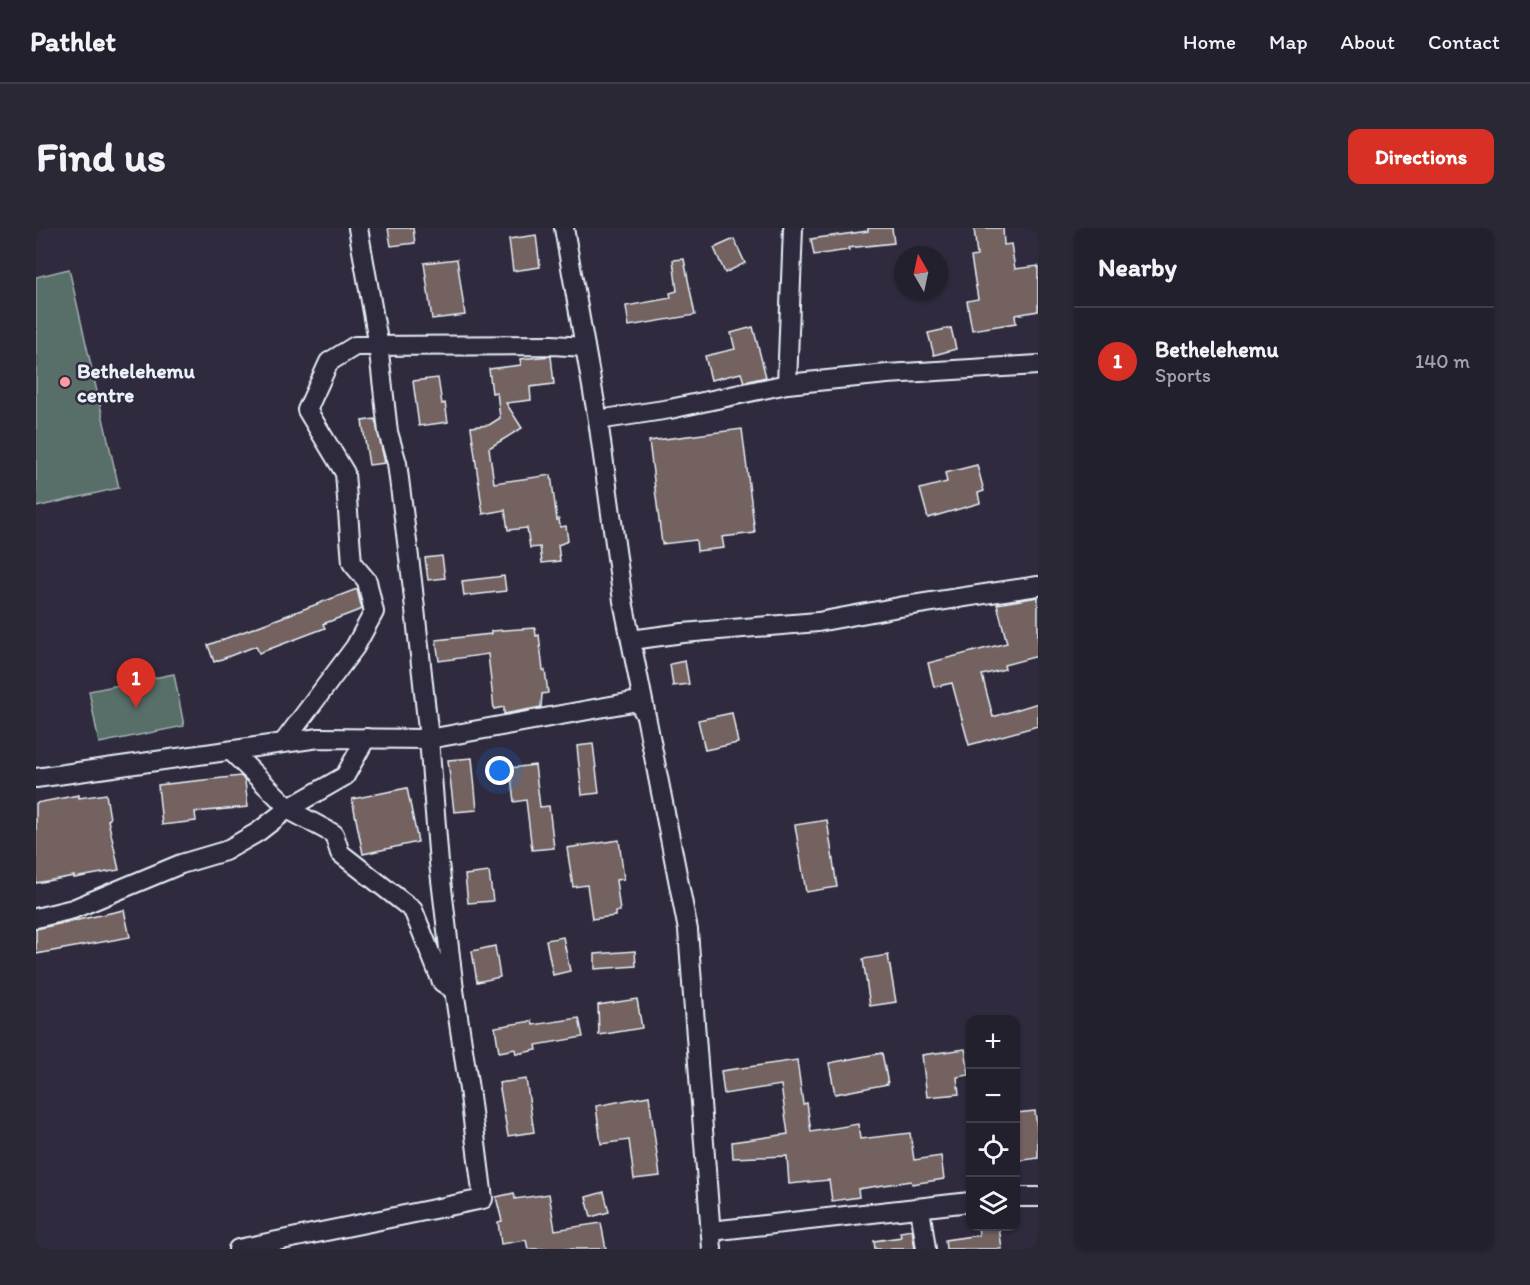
<!DOCTYPE html>
<meta charset="utf-8">
<style>
body{margin:0;font-family:Itim,sans-serif;background:#2b2836;color:#f1f3f6}
.controls{position:absolute;right:18px;bottom:18px;display:grid;overflow:hidden;border-radius:12px;box-shadow:0 2px 4px #0004}
.controls button{width:54px;height:54px;display:grid;place-items:center;padding:0;border:0;border-bottom:2px solid #403e4a;background:#23202e;color:#f1f3f6;font:30px sans-serif}
.compass{position:absolute;left:858px;top:18px;width:54px;height:54px;border-radius:50%;background:#23202e;box-shadow:0 2px 4px #0004;rotate:351deg}
.you{position:absolute;left:464px;top:543px;width:21px;height:21px;margin:-15px;border:4px solid #fff;border-radius:50%;background:#1a73e8;box-shadow:0 0 0 9px #1a73e833}
.badge{display:grid;place-items:center;width:39px;height:39px;border-radius:50%;background:#d93025;color:#fff;font-size:20px;font-weight:700}
.pin{position:absolute;translate:-50% -50px;filter:drop-shadow(0 2px 3px #0008)}
.pin::after{content:'';position:absolute;top:32px;width:21px;height:18px;background:inherit;clip-path:polygon(0 0,100% 0,50% 100%)}
.list{margin:0;padding:0;list-style:none}
h2{display:flex;justify-content:space-between;align-items:center;height:78px;margin:0;padding:0 24px;font-size:26px}
h2 small{font-size:20px;font-weight:400;color:#a3a3aa}
.list li{display:grid;grid-template-columns:39px 1fr auto;gap:18px;align-items:center;box-sizing:border-box;height:108px;padding:0 24px;border-top:2px solid #403e4a}
.list b{display:block;font-size:22px;white-space:nowrap}
.list p{margin:0;font-size:20px;white-space:nowrap;color:#a3a3aa}
.list em{font-size:20px;font-style:normal;color:#a3a3aa}
.icon{flex:none;width:33px;height:33px;fill:none;stroke:currentColor;stroke-width:2;stroke-linecap:round;stroke-linejoin:round}
.map{position:relative;flex:none;width:1002px;height:1021px;overflow:hidden;border-radius:12px}
header{display:flex;align-items:center;gap:36px;box-sizing:border-box;height:84px;padding:0 30px;background:#23202e;border-bottom:2px solid #403e4a}
header strong{font-size:28px}
nav{display:flex;gap:33px;margin-inline-start:auto;font-size:21px}
.intro{display:flex;align-items:center;justify-content:space-between;box-sizing:border-box;height:144px;padding:0 36px}
h1{margin:0;font-size:42px}
.button{padding:15px 27px;border-radius:12px;background:#d93025;color:#fff;font-size:21px;font-weight:700}
main{display:flex;gap:36px;padding:0 36px}
aside{flex:1;background:#23202e;border-radius:12px;box-shadow:0 2px 4px #0004}
.map>svg:first-child{display:block}
.green{fill:#596e68;stroke:#a0b0b0;stroke-width:1.5}
.building{fill:#736260;stroke:#e8f1f8;stroke-width:1.5}
.lines{fill:none;stroke-linecap:round;stroke-linejoin:round}
.street-casing{stroke:#e8f1f8;stroke-width:22}
.street{stroke:#2f2a3d;stroke-width:18}
.poi-dot{fill:#ff9aa2;stroke:#2f2a3d;stroke-width:2}
.labels{text-anchor:middle;dominant-baseline:central;stroke-width:5;stroke-linejoin:round;paint-order:stroke}
.poi-label{font-size:21px;font-weight:bold;fill:#e8f1f8;stroke:#2f2a3d;text-anchor:start}
</style>
<header>
<strong>Pathlet</strong>
<nav><a>Home</a><a>Map</a><a>About</a><a>Contact</a></nav>
</header>
<div class="intro"><h1>Find us</h1><a class="button">Directions</a></div>
<main>
<div class="map">
<svg width="1002" height="1021" viewBox="0 0 1002 1021">
<rect width="100%" height="100%" fill="#2f2a3d"/>
<filter id="ink" filterUnits="userSpaceOnUse"><feTurbulence type="fractalNoise" baseFrequency=".0167" numOctaves="2"/><feDisplacementMap in="SourceGraphic" scale="12" xChannelSelector="R" yChannelSelector="G"/><feConvolveMatrix kernelMatrix="1 2 1 2 8 2 1 2 1" color-interpolation-filters="sRGB"/></filter>
<g filter="url(#ink)">
<!-- green -->
<g class="green">
<path d="M 33,41 L 83,260 L 0,279 L 0,49 Z"/>
<path d="M 138,446 L 148,498 L 63,515 L 53,463 Z"/>
</g>
<!-- building -->
<g class="building">
<path d="M 352,0 L 377,0 L 379,15 L 355,18 Z"/>
<path d="M 832,0 L 856,0 L 858,15 L 812,20 L 813,22 L 778,27 L 775,11 L 832,3 Z"/>
<path d="M 938,0 L 967,0 L 968,17 L 975,16 L 979,41 L 1002,38 L 1002,83 L 979,87 L 980,95 L 936,102 L 931,73 L 942,71 L 935,29 L 941,28 Z"/>
<path d="M 500,7 L 504,39 L 477,43 L 473,11 Z"/>
<path d="M 698,11 L 709,35 L 689,45 L 678,20 Z"/>
<path d="M 421,31 L 429,87 L 396,91 L 388,35 Z"/>
<path d="M 648,31 L 659,87 L 593,98 L 590,78 L 635,70 L 634,65 L 641,63 L 637,32 Z"/>
<path d="M 717,99 L 730,149 L 708,154 L 705,145 L 675,152 L 669,128 L 699,121 L 695,105 Z"/>
<path d="M 915,100 L 920,121 L 898,127 L 892,105 Z"/>
<path d="M 515,128 L 518,156 L 494,159 L 495,172 L 470,175 L 486,200 L 453,220 L 458,255 L 515,247 L 521,292 L 523,291 L 524,299 L 530,298 L 532,313 L 522,317 L 524,333 L 506,335 L 504,319 L 494,320 L 491,300 L 472,302 L 469,282 L 447,286 L 435,199 L 453,197 L 464,190 L 461,164 L 456,165 L 453,141 L 485,137 L 484,131 Z"/>
<path d="M 402,150 L 406,176 L 409,175 L 412,194 L 383,198 L 377,153 Z"/>
<path d="M 339,191 L 349,235 L 333,237 L 326,193 Z"/>
<path d="M 706,201 L 719,305 L 686,309 L 688,320 L 661,323 L 660,312 L 626,316 L 613,213 Z"/>
<path d="M 941,237 L 948,263 L 942,265 L 944,275 L 892,290 L 884,261 L 911,254 L 909,245 Z"/>
<path d="M 406,328 L 409,350 L 392,352 L 389,330 Z"/>
<path d="M 468,348 L 470,363 L 428,368 L 426,353 Z"/>
<path d="M 321,361 L 326,381 L 287,396 L 289,400 L 223,425 L 220,418 L 178,434 L 172,417 Z"/>
<path d="M 1002,369 L 1002,428 L 968,437 L 969,441 L 946,447 L 957,489 L 1002,475 L 1002,498 L 933,517 L 916,455 L 898,459 L 892,435 L 971,415 L 961,376 Z"/>
<path d="M 499,400 L 500,408 L 503,407 L 507,442 L 509,442 L 512,465 L 506,466 L 505,479 L 468,486 L 468,479 L 458,481 L 452,426 L 403,433 L 400,412 L 455,406 L 455,403 Z"/>
<path d="M 649,433 L 653,456 L 637,458 L 634,436 Z"/>
<path d="M 696,485 L 702,515 L 669,522 L 662,492 Z"/>
<path d="M 557,516 L 563,565 L 546,567 L 541,518 Z"/>
<path d="M 436,530 L 441,582 L 418,584 L 412,532 Z"/>
<path d="M 499,537 L 504,579 L 513,578 L 518,620 L 496,622 L 490,572 L 478,574 L 474,540 Z"/>
<path d="M 205,548 L 209,553 L 212,579 L 159,584 L 160,593 L 126,597 L 122,557 Z"/>
<path d="M 371,560 L 382,614 L 327,626 L 316,571 Z"/>
<path d="M 70,566 L 74,591 L 72,592 L 83,642 L 38,650 L 38,648 L 0,655 L 0,575 L 43,567 L 43,570 Z"/>
<path d="M 791,592 L 801,659 L 770,664 L 759,597 Z"/>
<path d="M 583,612 L 588,651 L 580,652 L 584,683 L 579,684 L 579,688 L 556,691 L 551,657 L 537,659 L 531,620 Z"/>
<path d="M 453,644 L 457,673 L 432,675 L 429,647 Z"/>
<path d="M 88,682 L 94,709 L 0,726 L 0,701 Z"/>
<path d="M 527,709 L 534,743 L 517,747 L 510,712 Z"/>
<path d="M 459,718 L 464,749 L 441,754 L 436,723 Z"/>
<path d="M 599,723 L 600,738 L 559,741 L 559,726 Z"/>
<path d="M 852,727 L 860,774 L 834,778 L 827,731 Z"/>
<path d="M 601,771 L 606,800 L 563,807 L 562,777 Z"/>
<path d="M 543,790 L 547,809 L 500,817 L 501,822 L 480,826 L 479,821 L 463,824 L 459,799 L 496,793 L 497,797 Z"/>
<path d="M 929,821 L 933,847 L 921,849 L 923,866 L 891,869 L 886,827 Z"/>
<path d="M 846,825 L 852,856 L 799,866 L 793,835 Z"/>
<path d="M 761,832 L 767,876 L 771,875 L 775,904 L 822,896 L 824,911 L 874,905 L 878,932 L 905,928 L 908,951 L 876,956 L 875,953 L 822,961 L 823,969 L 796,973 L 793,952 L 753,956 L 751,928 L 697,930 L 696,914 L 752,906 L 745,857 L 688,866 L 685,843 Z"/>
<path d="M 490,851 L 498,904 L 472,908 L 463,855 Z"/>
<path d="M 613,868 L 624,948 L 598,951 L 593,912 L 565,916 L 560,878 Z"/>
<path d="M 999,883 L 1002,908 L 1002,930 L 980,933 L 980,885 Z"/>
<path d="M 568,964 L 573,984 L 555,989 L 550,969 Z"/>
<path d="M 478,965 L 479,971 L 513,966 L 519,1002 L 565,995 L 570,1021 L 492,1021 L 490,1012 L 465,1016 L 462,994 L 466,993 L 460,969 Z"/>
<path d="M 942,999 L 963,999 L 966,1021 L 910,1021 L 909,1012 L 943,1007 Z"/>
<path d="M 876,1002 L 879,1021 L 839,1021 L 838,1013 L 865,1009 L 864,1004 Z"/>
</g>
<g class="lines">
<!-- street casing -->
<g class="street-casing">
<g id="street">
<path d="M 528,0 L 562,192"/>
<path d="M 751,156 L 851,146 L 1002,137"/>
<path d="M 595,412 L 647,405 L 782,394 L 863,379 L 1002,358"/>
<path d="M 609,483 L 587,373 L 562,192 L 634,181 L 751,156 L 757,0"/>
<path d="M 247,515 L 319,419 L 338,384 L 331,353 L 316,335 L 309,245 L 271,182 L 293,134 L 319,118 L 516,117 L 549,119"/>
<path d="M 195,523 L 257,584 L 298,606 L 304,625 L 377,682 L 406,754 L 418,762"/>
<path d="M 0,550 L 283,510 L 393,511 L 602,473 L 610,488 L 652,702 L 676,1021"/>
<path d="M 0,690 L 37,681 L 145,636 L 189,623 L 222,604 L 253,580 L 309,548 L 330,510"/>
<path d="M 980,969 L 1002,969"/>
<path d="M 884,980 L 890,1021"/>
<path d="M 675,1003 L 934,974"/>
<path d="M 202,1021 L 447,971 L 434,868 L 418,762 L 403,635 L 393,511 L 376,353 L 361,235 L 352,204 L 341,107 L 322,0"/>
</g>
</g>
<!-- street -->
<use href="#street" class="street"/>
</g>
</g>
<!-- markers -->
<circle class="poi-dot" cx="29" cy="154" r="6"/>
<g class="labels">
<!-- poi labels -->
<g class="poi-label">
<text x="41" y="142">Bethelehemu<tspan x="41" dy="24">centre</tspan></text>
</g>
</g>
</svg>
<div class="controls">
<button>+</button>
<button>−</button>
<button><svg class="icon" aria-label="locate" viewBox="0 0 24 24"><circle cx="12" cy="12" r="6"/><path d="M12 2v4M12 18v4M2 12h4M18 12h4"/></svg></button>
<button><svg class="icon" aria-label="layers" viewBox="0 0 24 24"><path d="M12 4l9 5-9 5-9-5zM3 14l9 5 9-5"/></svg></button>
</div>
<svg class="compass" viewBox="-18 -18 36 36"><path d="M0-13l5 13h-10z" fill="#e53935"/><path d="M0 13l5-13h-10z" fill="#a3a3aa"/></svg>
<div class="you"></div>
<div class="pin badge" style="left:100px;top:480px">1</div>
</div>
<aside>
<h2>Nearby<small></small></h2>
<ul class="list">
<li><span class="badge">1</span><div><b>Bethelehemu</b><p>Sports</p></div><em>140 m</em></li>
</ul>
</aside>
</main>
